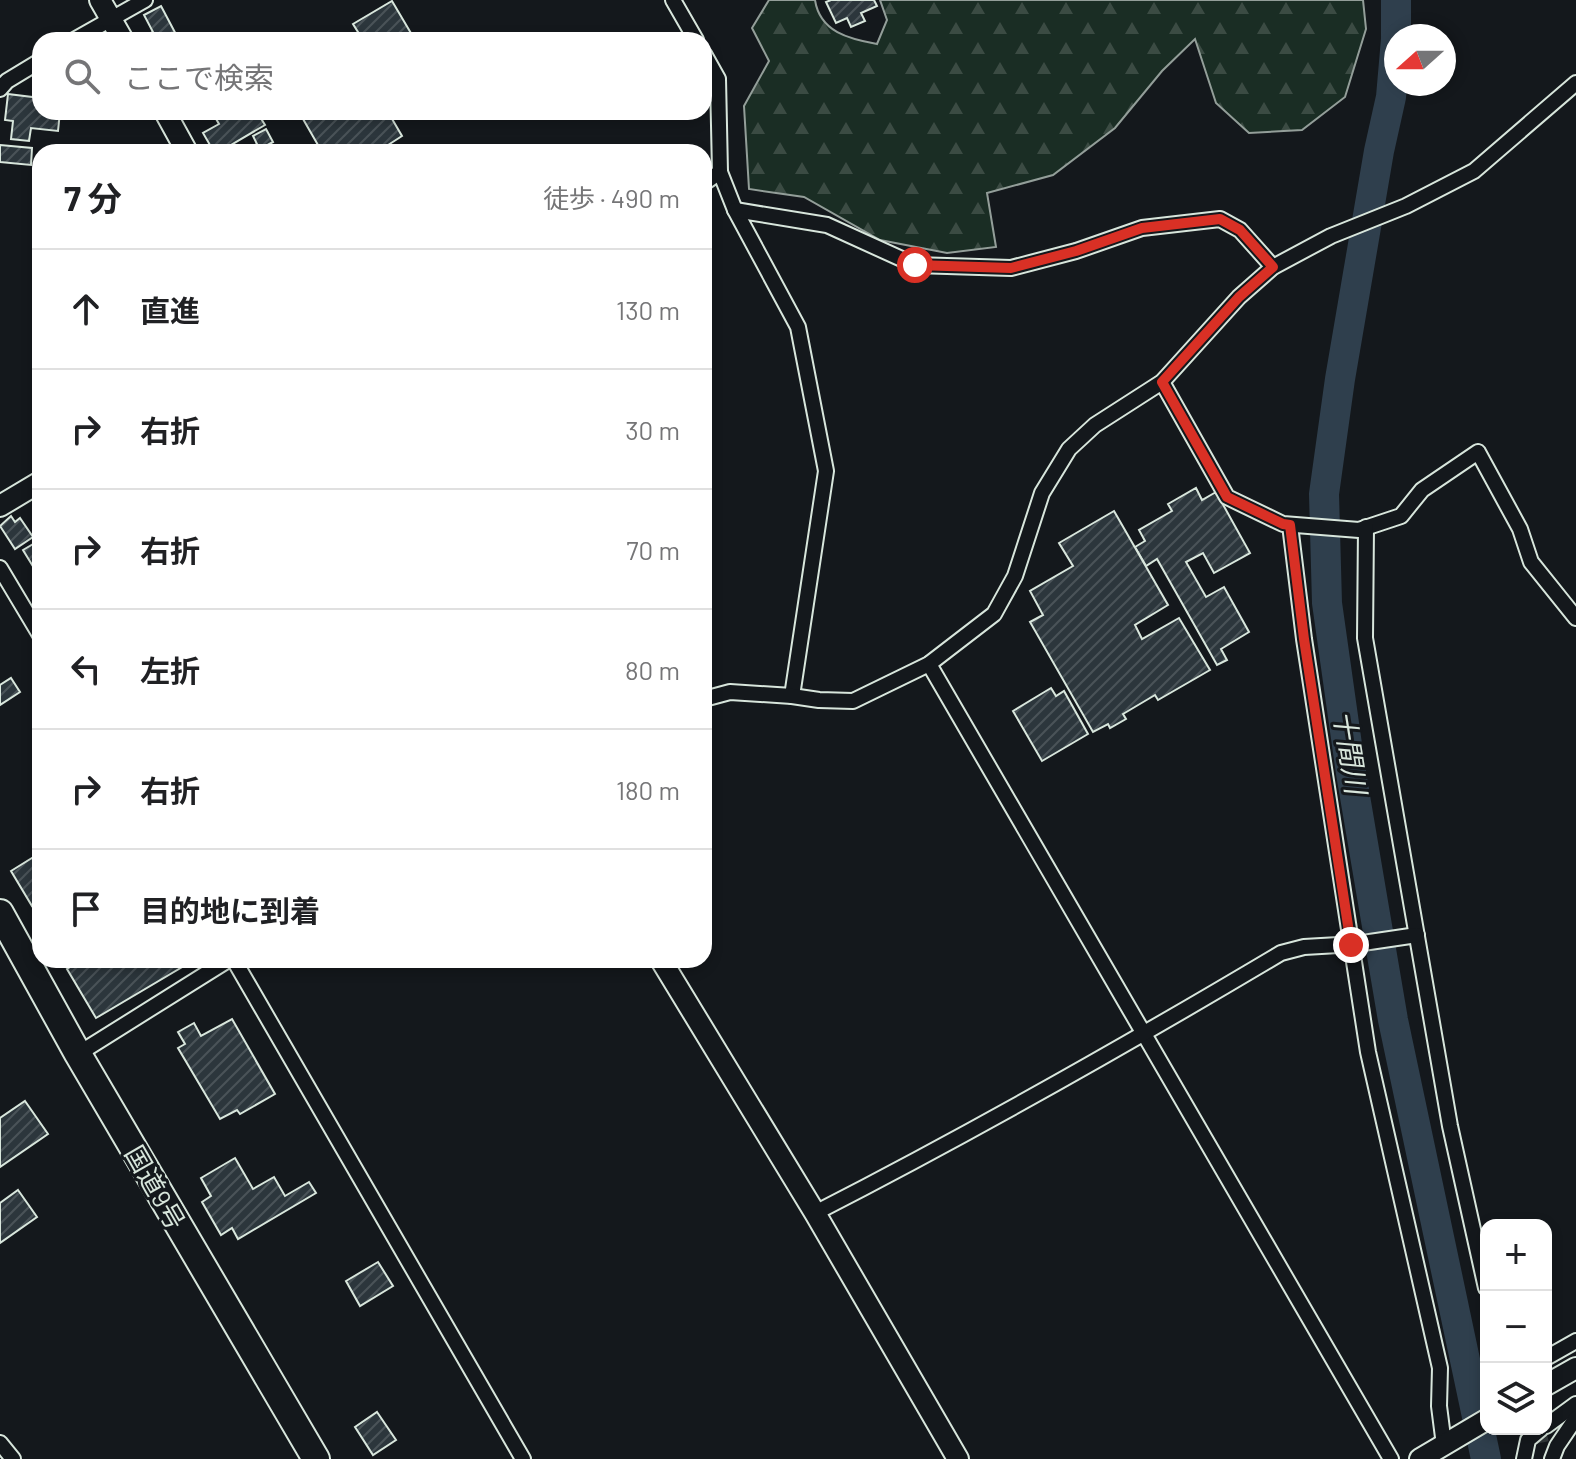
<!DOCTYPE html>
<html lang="ja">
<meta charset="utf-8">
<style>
body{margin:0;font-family:Barlow,"Noto Sans JP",sans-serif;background:#f6f6f6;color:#202124}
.controls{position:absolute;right:24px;bottom:24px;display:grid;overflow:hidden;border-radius:16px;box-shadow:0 4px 12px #0003}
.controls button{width:72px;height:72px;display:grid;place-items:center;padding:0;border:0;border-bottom:2px solid #e0e0e0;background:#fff;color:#202124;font:40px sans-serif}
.compass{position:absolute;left:1384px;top:24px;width:72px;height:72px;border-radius:50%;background:#fff;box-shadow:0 4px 12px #0003;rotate:249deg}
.stop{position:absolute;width:24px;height:24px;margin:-18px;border:6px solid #d93025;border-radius:50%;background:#fff}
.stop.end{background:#d93025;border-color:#fff;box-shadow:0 2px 8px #0008}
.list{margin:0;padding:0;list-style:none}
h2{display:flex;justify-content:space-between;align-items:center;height:104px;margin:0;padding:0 32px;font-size:34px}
h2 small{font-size:26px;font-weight:400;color:#757577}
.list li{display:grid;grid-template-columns:52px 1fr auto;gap:24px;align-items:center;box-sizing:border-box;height:120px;padding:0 32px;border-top:2px solid #e0e0e0}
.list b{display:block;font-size:30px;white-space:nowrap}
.list em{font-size:26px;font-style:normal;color:#757577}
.icon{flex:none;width:44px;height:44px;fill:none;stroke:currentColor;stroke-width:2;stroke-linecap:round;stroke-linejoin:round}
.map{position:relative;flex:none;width:1576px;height:1459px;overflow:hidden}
.search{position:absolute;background:#fff;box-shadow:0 4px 12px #0003;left:32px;top:32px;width:680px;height:88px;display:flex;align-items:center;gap:20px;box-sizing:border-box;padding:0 28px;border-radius:24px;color:#757577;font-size:30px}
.panel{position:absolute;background:#fff;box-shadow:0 4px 12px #0003;left:32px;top:144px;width:680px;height:824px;border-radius:24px}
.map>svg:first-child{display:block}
.forest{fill:url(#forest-firs);stroke:#939e99;stroke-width:2}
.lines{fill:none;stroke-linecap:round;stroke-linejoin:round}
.river{stroke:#2f3f4d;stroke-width:30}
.building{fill:url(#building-hatch);stroke:#d8e6dc;stroke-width:2}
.street-tunnel{stroke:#313739;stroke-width:14;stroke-dasharray:14 7;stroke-linecap:butt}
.street-casing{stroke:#d8e6dc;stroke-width:18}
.secondary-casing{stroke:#d8e6dc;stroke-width:24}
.highway-casing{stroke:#d8e6dc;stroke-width:30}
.street{stroke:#14181c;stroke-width:14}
.secondary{stroke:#14181c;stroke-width:20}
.highway{stroke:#14181c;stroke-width:26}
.route{stroke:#d93025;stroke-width:10}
.labels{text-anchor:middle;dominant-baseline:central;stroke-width:6;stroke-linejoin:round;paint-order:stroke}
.street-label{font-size:26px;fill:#d8e6dc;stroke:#14181c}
.water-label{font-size:28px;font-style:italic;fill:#d8e6dc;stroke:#14181c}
</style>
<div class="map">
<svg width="1576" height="1459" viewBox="0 0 1576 1459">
<defs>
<pattern id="forest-firs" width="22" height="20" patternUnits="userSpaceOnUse" patternTransform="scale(2)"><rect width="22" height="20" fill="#1a2d24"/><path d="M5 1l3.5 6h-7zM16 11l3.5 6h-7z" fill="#3b4b43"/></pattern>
<pattern id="building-hatch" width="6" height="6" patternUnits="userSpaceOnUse" patternTransform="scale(2)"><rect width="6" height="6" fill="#2c363c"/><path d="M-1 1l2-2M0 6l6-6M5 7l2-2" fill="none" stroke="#4a5358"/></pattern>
</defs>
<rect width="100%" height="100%" fill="#14181c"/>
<!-- forest -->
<path class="forest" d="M 769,0 L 815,0 C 820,32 849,39 877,44 L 887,20 L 880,0 L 1363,0 L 1366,29 L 1345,97 L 1302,130 L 1249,133 L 1216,103 L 1195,39 L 1162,71 L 1115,128 L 1053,175 L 987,193 L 996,247 L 947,253 L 880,240 L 804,197 L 749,189 L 744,106 L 769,61 L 752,28 Z"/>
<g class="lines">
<!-- river -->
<g class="river">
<path d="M 1396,0 L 1396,36"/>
<path d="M 1396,39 L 1391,97 L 1379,151 L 1340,379 L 1324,494 L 1327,603 L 1351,773 L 1393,1020 L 1486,1459"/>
</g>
</g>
<!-- building -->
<g class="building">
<path d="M 831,0 L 874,0 L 877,6 L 861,13 L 865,21 L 851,27 L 847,18 L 836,23 L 826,2 Z"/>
<path d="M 392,1 L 415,40 L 363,40 L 353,24 Z"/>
<path d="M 161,6 L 179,40 L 152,40 L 149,34 L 153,32 L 144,15 Z"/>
<path d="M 8,94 L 40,98 L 40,112 L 60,112 L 58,131 L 31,128 L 29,141 L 11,139 L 13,121 L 5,120 Z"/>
<path d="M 212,112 L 257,112 L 265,125 L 219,152 L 214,152 L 203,133 L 219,124 Z"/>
<path d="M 299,112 L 388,112 L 402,136 L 385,147 L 388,152 L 322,152 Z"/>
<path d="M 266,129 L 273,142 L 260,149 L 262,152 L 243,152 L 257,144 L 253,136 Z"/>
<path d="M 0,145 L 32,148 L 31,165 L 0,162 Z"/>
<path d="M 1196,488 L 1202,500 L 1216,492 L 1250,553 L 1214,573 L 1203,553 L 1186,562 L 1206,597 L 1224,587 L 1249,632 L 1221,649 L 1227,660 L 1217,665 L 1157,559 L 1146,566 L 1135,547 L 1145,541 L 1139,530 L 1172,511 L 1168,504 Z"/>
<path d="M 1114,511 L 1168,605 L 1135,625 L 1142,639 L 1179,618 L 1210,670 L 1158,700 L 1155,695 L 1123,714 L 1126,719 L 1110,728 L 1108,724 L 1093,732 L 1030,622 L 1043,615 L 1030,591 L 1073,566 L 1059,543 Z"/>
<path d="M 11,516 L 15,522 L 20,518 L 33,537 L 15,549 L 0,526 Z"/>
<path d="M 40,540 L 40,565 L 34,568 L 23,550 Z"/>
<path d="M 11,678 L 20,692 L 0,705 L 0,685 Z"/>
<path d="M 1051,688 L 1056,696 L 1064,691 L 1088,734 L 1042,761 L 1013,711 Z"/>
<path d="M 40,853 L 40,901 L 32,906 L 11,871 Z"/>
<path d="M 81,960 L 194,960 L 96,1018 L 67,969 Z"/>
<path d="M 232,1019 L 275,1094 L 240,1114 L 237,1110 L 220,1119 L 178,1048 L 185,1044 L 178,1032 L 194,1023 L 201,1036 Z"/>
<path d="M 25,1101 L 48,1134 L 0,1167 L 0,1118 Z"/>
<path d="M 235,1158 L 253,1189 L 274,1177 L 285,1196 L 309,1182 L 316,1193 L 238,1239 L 232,1228 L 221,1235 L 202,1202 L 211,1196 L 201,1178 Z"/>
<path d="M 18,1190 L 37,1217 L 0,1243 L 0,1203 Z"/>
<path d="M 378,1262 L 393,1286 L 360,1306 L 346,1281 Z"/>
<path d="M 377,1412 L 396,1440 L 373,1455 L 355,1427 Z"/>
</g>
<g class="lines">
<!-- street-tunnel -->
<path class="street-tunnel" d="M 1539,1429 L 1543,1449"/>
<!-- street casing -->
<g class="street-casing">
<g id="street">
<path d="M 673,0 L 696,40"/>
<path d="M 74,40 L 145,0"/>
<path d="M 704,54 L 718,79 L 720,172 L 735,210 L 798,327 L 826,471 L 792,696"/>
<path d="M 0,89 L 7,81 L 40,61"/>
<path d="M 704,183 L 720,172"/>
<path d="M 735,210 L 827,225 L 915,265 L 1011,268 L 1076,251 L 1142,228 L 1220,219 L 1240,230 L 1273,267"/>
<path d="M 1162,382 L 1227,497 L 1283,524 L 1359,530 L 1401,516 L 1422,490 L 1478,452 L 1520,529 L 1531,562 L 1576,618"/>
<path d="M 1290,525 L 1304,639 L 1368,1052 L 1440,1368 L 1439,1406 L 1444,1445"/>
<path d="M 1366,527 L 1365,638 L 1450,1126 L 1486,1288"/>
<path d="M 0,568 L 40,635"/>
<path d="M 929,664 L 1391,1459"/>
<path d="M 704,699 L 730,692 L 792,696 L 819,700 L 853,701 L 929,664 L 994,614 L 1015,576 L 1042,493 L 1069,449 L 1095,425 L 1162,382 L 1239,297 L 1273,267 L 1331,236 L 1406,206 L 1474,171 L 1576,83"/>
<path d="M 234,960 L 523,1459"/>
<path d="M 78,1054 L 228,960"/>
<path d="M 815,1213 C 973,1132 1128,1044 1281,953 L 1304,947 L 1356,944 L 1417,935"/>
<path d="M 1546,1358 L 1576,1341"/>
<path d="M 1546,1426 L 1576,1404"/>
<path d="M 0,1443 L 13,1459"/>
<path d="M 1524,1459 L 1528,1440 L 1541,1429"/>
<path d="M 1552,1459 L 1557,1446 L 1576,1418"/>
</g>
</g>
<!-- secondary casing -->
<g class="secondary-casing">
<g id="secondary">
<path d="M 100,0 L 123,40"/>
<path d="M 165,112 L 187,152"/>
<path d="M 0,506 L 40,482"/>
<path d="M 661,960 L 815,1213 L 958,1459"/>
<path d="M 1546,1385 L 1576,1368"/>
<path d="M 1420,1459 L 1486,1420"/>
</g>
</g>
<!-- highway casing -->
<g class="highway-casing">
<path id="highway" d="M 0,913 L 78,1054 L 316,1459"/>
</g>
<!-- street -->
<use href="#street" class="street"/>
<!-- secondary -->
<use href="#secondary" class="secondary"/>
<!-- highway -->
<use href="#highway" class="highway"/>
</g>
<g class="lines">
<!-- route -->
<path class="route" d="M 915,265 L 1011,268 L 1076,251 L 1142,228 L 1220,219 L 1240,230 L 1273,267 L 1239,297 L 1162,382 L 1227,497 L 1283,524 L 1290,525 L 1304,639 L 1351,945"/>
</g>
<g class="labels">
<!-- street labels -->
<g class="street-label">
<text transform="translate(156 1187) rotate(60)">国道9号</text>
</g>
<!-- water labels -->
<g class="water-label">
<text transform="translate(1351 752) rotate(81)">十間川</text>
</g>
</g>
</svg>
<div class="controls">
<button>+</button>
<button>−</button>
<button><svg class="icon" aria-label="layers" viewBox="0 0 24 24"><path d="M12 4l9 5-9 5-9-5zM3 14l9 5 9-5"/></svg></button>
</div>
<svg class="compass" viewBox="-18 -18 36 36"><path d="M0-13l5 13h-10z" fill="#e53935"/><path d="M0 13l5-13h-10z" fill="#757577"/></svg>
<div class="stop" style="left:915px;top:265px"></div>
<div class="stop end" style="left:1351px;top:945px"></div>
<div class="search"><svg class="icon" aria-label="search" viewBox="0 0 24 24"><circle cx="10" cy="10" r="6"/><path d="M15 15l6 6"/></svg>ここで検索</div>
<section class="panel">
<h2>7 分<small>徒歩 · 490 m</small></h2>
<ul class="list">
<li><svg class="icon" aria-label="ahead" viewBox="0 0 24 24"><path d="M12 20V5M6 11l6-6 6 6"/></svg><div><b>直進</b></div><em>130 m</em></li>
<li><svg class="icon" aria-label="right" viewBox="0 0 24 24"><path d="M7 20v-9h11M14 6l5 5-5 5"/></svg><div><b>右折</b></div><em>30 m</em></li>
<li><svg class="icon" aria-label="right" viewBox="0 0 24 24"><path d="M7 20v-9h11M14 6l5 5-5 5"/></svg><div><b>右折</b></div><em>70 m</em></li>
<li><svg class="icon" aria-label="left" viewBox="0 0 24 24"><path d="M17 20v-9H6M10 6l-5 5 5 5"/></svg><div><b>左折</b></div><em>80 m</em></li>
<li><svg class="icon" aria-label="right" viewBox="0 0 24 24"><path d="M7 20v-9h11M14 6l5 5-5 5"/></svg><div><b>右折</b></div><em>180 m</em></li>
<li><svg class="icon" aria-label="arrive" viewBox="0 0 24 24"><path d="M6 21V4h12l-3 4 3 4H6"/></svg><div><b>目的地に到着</b></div></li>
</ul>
</section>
</div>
